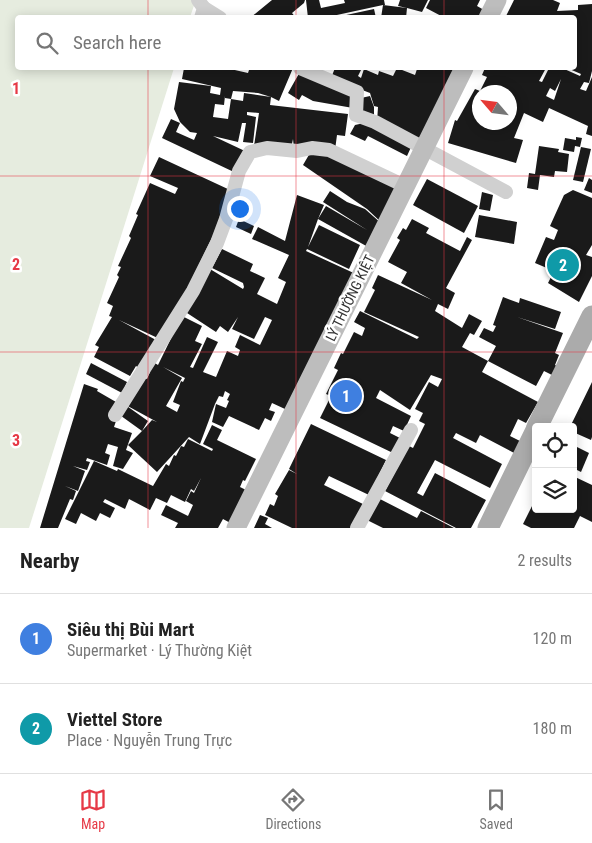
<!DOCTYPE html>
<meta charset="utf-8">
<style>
body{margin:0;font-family:"Roboto Condensed",sans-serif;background:#f2f2f2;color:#222}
.controls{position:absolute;right:15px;bottom:15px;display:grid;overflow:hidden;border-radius:5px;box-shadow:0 2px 12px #0003}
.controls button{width:45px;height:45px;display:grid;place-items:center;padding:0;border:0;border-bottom:1px solid #e0e0e0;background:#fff;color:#222;font:25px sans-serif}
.compass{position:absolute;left:472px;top:85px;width:45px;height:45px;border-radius:50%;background:#fff;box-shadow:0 2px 12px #0003;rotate:298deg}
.you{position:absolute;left:239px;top:208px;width:18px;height:18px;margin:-12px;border:4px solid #fff;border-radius:50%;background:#1a73e8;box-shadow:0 0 0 8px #1a73e833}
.badge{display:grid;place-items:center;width:32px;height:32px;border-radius:50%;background:#e63946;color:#fff;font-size:16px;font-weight:700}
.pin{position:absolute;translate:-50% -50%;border:2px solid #fff;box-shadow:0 1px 5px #0006}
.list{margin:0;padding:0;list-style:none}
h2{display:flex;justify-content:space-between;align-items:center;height:65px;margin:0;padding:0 20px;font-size:21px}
h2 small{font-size:16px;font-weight:400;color:#767676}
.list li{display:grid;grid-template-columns:32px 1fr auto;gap:15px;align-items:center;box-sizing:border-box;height:90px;padding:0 20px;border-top:1px solid #e0e0e0}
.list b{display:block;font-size:19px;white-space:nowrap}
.list p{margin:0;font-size:16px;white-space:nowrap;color:#767676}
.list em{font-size:16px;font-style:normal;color:#767676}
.icon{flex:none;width:28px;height:28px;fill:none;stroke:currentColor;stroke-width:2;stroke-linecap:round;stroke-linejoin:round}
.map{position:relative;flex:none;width:592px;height:528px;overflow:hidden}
.search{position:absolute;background:#fff;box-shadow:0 2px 12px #0003;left:15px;right:15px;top:15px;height:55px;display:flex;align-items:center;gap:12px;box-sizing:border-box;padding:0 18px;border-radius:5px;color:#767676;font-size:19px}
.sheet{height:245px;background:#fff}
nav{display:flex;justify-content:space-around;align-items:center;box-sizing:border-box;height:70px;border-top:1px solid #e0e0e0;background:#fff;font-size:14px;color:#767676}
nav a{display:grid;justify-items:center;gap:2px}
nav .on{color:#e63946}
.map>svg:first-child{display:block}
.green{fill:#e6ecdf}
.building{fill:#1a1a1a;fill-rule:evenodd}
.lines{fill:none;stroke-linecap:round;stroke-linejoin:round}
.street{stroke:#d0d0d0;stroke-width:14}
.secondary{stroke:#bdbdbd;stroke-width:19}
.primary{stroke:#ababab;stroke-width:21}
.grid{fill:none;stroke:#e63946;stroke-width:1;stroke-opacity:0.55}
.labels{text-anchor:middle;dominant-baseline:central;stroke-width:5;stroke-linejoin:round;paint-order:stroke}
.street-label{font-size:14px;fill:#333;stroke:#fff}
.grid-label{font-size:16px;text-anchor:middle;font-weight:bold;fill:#e63946;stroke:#fff;stroke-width:5;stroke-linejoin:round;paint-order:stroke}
</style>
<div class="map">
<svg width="592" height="528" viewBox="0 0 592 528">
<rect width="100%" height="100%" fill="#fff"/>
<!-- green -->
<path class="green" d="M 0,0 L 196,0 L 190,17 L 18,18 L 18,68 L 174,68 L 29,528 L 0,528 Z"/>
<!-- building -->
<g class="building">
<path d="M 272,0 L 305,0 L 304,3 L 292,13 L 296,18 L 250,18 Z"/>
<path d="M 306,0 L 319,0 L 321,8 L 345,3 L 344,0 L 384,0 L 385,5 L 383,5 L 407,8 L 398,6 L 400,0 L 428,0 L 422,12 L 407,8 L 406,18 L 381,18 L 383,5 L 323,18 L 308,18 Z"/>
<path d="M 430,0 L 480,0 L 477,6 L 484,10 L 481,18 L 445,18 L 426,8 Z"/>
<path d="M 514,0 L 553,0 L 560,3 L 557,11 L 578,10 L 578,5 L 592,4 L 592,71 L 589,83 L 584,82 L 580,89 L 586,91 L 592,77 L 592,136 L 586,134 L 588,126 L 549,108 L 543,122 L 524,113 L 514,138 L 523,140 L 516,163 L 448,143 L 455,120 L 457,121 L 475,89 L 480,91 L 487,77 L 482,75 L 485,68 L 546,68 L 539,81 L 542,82 L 549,68 L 562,68 L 580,76 L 581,74 L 567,68 L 574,68 L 574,18 L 505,18 ZM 561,79 L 554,100 L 546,96 L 550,88 L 555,91 ZM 480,92 L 510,92 L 510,122 L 479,122 Z"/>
<path d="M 374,9 L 376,18 L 337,18 L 337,17 Z"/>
<path d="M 184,68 L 226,68 L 248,73 L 249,70 L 241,68 L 293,68 L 279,101 L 271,97 L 270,105 L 348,114 L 345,136 L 337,135 L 335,150 L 294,149 L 293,139 L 292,144 L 254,146 L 259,113 L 247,112 L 247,115 L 256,117 L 253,143 L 243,142 L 246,123 L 242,123 L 238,142 L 213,136 L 247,152 L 236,173 L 162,138 L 171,119 L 180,123 L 176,132 L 194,140 L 197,133 L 190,132 L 180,122 L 174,109 L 179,82 L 211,86 L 210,93 L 220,95 L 221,88 L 182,79 ZM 233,91 L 258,93 L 271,97 L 244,93 L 243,101 L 231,99 ZM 225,96 L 225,98 L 231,99 L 228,119 L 213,117 L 215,104 L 224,105 Z"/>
<path d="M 335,68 L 362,68 L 358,76 L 361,78 L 364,69 L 378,75 L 379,71 L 393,76 L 397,68 L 415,75 L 417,69 L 413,68 L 457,68 L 417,144 L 377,122 L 378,107 L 374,106 L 370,93 L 331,78 Z"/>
<path d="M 301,70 L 355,92 L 353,108 L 313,101 L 302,95 L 299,100 L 288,93 Z"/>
<path d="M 370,96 L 374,107 L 374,119 L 359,113 L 361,98 Z"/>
<path d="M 364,123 L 412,145 L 407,156 L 368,136 L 365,141 L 350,134 L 355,125 Z"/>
<path d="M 576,137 L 582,138 L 580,147 L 575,146 L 574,152 L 563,150 L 565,138 L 576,140 Z"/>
<path d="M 539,146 L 559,149 L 558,152 L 569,154 L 567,172 L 555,171 L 554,177 L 540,175 L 538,190 L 527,188 L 529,173 L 535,174 Z"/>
<path d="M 581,147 L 591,149 L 583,182 L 573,180 Z"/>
<path d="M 324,150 L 402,187 L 382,223 L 367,209 L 303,165 L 310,153 Z"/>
<path d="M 159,157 L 230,190 L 230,201 L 162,340 L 119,320 L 156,340 L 139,368 L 136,366 L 130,376 L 94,357 L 99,347 L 95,345 L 112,317 L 109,316 L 113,306 L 107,303 L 119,277 L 117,275 L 121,267 L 118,266 L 131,238 L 129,236 L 138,215 L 136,214 L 150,183 L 175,194 L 178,188 L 150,176 Z"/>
<path d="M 589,178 L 592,180 L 592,193 L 584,190 Z"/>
<path d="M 427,179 L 478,206 L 464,233 L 413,205 Z"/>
<path d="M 573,190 L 592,198 L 592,245 L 586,255 L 592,257 L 592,276 L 579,302 L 548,283 L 554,271 L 535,263 L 546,237 L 554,240 L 558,230 L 550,226 L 564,195 Z"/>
<path d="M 330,191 L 347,202 L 365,209 L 382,224 L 368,247 L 318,219 L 308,247 L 319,225 L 360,245 L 349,269 L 307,249 L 306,251 L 358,275 L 285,409 L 272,403 L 269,410 L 275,412 L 271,421 L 265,418 L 259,430 L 229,416 L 223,427 L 212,422 L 216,404 L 226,408 L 229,401 L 227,400 L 230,394 L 225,391 L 223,397 L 219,396 L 215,404 L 200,444 L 189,437 L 157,472 L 128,445 L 142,431 L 117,413 L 124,404 L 148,421 L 142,431 L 152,420 L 157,422 L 124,404 L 142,376 L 147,379 L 150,372 L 145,369 L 150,360 L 158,365 L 182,316 L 202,326 L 195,341 L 202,344 L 190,367 L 193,368 L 207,337 L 218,342 L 203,372 L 216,377 L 227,351 L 238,356 L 240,350 L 235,347 L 240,335 L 260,345 L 272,320 L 265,317 L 254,339 L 232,329 L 238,317 L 228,332 L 220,326 L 216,332 L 184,311 L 210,269 L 243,289 L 244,287 L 243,283 L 212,268 L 222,249 L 253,264 L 250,271 L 265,278 L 257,294 L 277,304 L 286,282 L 278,278 L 289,255 L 252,239 L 258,227 L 285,241 L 297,195 L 324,205 L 318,219 L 326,206 L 367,230 L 323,202 ZM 163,367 L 185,378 L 183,382 L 181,381 L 173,402 L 180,405 L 177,412 L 166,406 L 182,378 Z"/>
<path d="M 482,192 L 493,195 L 490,211 L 479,209 Z"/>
<path d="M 479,215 L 517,222 L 514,244 L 475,237 Z"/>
<path d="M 239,219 L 254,226 L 251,234 L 236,227 Z"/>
<path d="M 412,219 L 429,228 L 426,233 L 460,251 L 467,237 L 472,240 L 446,288 L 455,293 L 448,309 L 438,304 L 435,311 L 462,328 L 469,314 L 482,321 L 474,335 L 470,333 L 462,347 L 488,361 L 482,372 L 538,402 L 526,423 L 518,419 L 510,436 L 522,442 L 516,454 L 480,435 L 476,443 L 456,433 L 453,438 L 502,464 L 490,488 L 435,460 L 417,493 L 423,496 L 435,473 L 486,500 L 471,528 L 456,528 L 385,491 L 409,446 L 413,448 L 425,424 L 419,421 L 423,413 L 415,409 L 429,382 L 438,387 L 442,379 L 431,375 L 410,410 L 380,390 L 376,398 L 411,416 L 404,431 L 393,426 L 390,433 L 400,438 L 393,453 L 320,418 L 331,396 L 326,394 L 338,370 L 334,368 L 341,353 L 343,354 L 354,332 L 362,336 L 365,328 L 354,322 L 360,311 L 417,339 L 419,337 L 364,312 L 375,290 L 372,288 L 378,275 L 432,300 L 401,283 L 407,272 L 388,262 L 400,240 L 397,238 L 403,228 L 406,230 Z"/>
<path d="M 503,297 L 519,303 L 520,298 L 561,312 L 555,329 L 517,317 L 563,333 L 555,353 L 559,355 L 555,365 L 559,367 L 554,376 L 544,371 L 536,386 L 488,361 L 496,346 L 479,337 L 484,328 L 493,332 L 496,326 L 493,325 Z"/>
<path d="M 91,363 L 127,382 L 122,393 L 86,374 Z"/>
<path d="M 592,382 L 592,437 L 591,440 L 573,432 L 573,427 L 570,427 Z"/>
<path d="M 84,384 L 98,389 L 97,391 L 116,402 L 110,420 L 116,421 L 114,427 L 132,433 L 126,450 L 133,453 L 123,469 L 113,466 L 118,447 L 108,444 L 105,453 L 110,455 L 107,465 L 87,458 L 86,461 L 90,462 L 87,470 L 73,466 L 85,471 L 78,491 L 65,486 L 76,491 L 73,500 L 70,499 L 58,528 L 40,528 Z"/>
<path d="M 311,424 L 386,460 L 369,495 L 329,476 L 324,485 L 365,505 L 353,528 L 292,528 L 265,515 L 270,504 L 274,506 L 278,496 L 275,494 L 289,470 L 297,474 L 289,469 Z"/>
<path d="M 212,425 L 222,430 L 217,440 L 256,459 L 245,481 L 243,480 L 240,487 L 248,491 L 234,525 L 223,519 L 218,528 L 175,528 L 178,523 L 161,515 L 166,505 L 188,516 L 193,505 L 186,501 L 191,491 L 194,493 L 201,478 L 194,491 L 191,489 L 185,502 L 171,495 L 167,503 L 156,498 L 150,510 L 129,499 L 125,509 L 105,499 L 103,502 L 115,508 L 110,518 L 100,513 L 96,521 L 81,513 L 76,524 L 65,519 L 94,461 L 117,471 L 118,469 L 124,472 L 153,486 L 166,464 L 169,466 L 174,455 L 176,456 L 181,446 L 184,447 L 188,439 L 212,451 L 213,449 L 203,444 Z"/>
<path d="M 573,445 L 589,453 L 581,472 L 573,468 Z"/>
<path d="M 573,476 L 592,485 L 592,522 L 580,516 L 574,528 L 531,528 L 523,524 L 536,498 L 536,509 L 573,509 Z"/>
<path d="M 378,498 L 417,518 L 421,511 L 454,528 L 383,528 L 367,520 Z"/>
<path d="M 260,515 L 268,518 L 265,524 L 272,528 L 254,528 Z"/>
</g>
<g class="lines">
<!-- street -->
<g class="street">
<path d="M 198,0 L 204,8 L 201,18"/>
<path d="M 204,8 L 220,18"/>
<path d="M 300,68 L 357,92 L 356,115 L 375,122 L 506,192"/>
<path d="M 115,415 L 193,291 L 217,243 L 226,219 L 239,171 L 250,152 L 267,148 L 297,151 L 312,148 L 329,150 L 405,186"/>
<path d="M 357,528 L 411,430"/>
</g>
<!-- secondary -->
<g class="secondary">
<path d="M 488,18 L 497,0"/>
<path d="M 236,528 L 464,68"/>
</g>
<!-- primary -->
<g class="primary">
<path d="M 537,427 L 592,316"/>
<path d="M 488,528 L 536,430"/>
</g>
</g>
<!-- grid -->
<path class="grid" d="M 148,0 L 148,18M 296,0 L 296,18M 444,0 L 444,18M 148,68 L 148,528M 296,68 L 296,528M 444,68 L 444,528M 0,176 L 592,176M 0,352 L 592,352"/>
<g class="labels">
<!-- street labels -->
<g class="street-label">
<text transform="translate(350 298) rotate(-64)">LÝ THƯỜNG KIỆT</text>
</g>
</g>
<g class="grid-label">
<text x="16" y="94">1</text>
<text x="16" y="270">2</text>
<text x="16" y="446">3</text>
</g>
</svg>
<div class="controls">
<button><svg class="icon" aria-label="locate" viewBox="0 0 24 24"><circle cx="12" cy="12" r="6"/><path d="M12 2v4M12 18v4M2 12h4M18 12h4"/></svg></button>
<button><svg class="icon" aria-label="layers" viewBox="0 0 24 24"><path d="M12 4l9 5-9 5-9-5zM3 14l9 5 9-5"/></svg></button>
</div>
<svg class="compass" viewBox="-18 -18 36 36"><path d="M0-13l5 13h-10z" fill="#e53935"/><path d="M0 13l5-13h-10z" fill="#767676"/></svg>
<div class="you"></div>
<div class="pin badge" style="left:346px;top:396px;background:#3f7fe0">1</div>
<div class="pin badge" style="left:563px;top:265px;background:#0f9aa8">2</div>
<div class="search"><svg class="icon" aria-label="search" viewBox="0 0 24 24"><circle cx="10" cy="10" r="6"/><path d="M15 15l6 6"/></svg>Search here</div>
</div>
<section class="sheet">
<h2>Nearby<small>2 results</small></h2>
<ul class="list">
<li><span class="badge" style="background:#3f7fe0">1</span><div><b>Siêu thị Bùi Mart</b><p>Supermarket · Lý Thường Kiệt</p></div><em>120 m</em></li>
<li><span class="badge" style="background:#0f9aa8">2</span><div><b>Viettel Store</b><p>Place · Nguyễn Trung Trực</p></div><em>180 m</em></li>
</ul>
</section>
<nav>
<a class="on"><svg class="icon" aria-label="map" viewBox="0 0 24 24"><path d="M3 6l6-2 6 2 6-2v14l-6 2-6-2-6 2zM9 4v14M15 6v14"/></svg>Map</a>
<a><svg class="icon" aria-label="directions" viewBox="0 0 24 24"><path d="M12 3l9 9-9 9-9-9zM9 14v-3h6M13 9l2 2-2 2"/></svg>Directions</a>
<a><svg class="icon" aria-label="saved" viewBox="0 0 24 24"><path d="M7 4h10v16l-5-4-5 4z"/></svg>Saved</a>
</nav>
